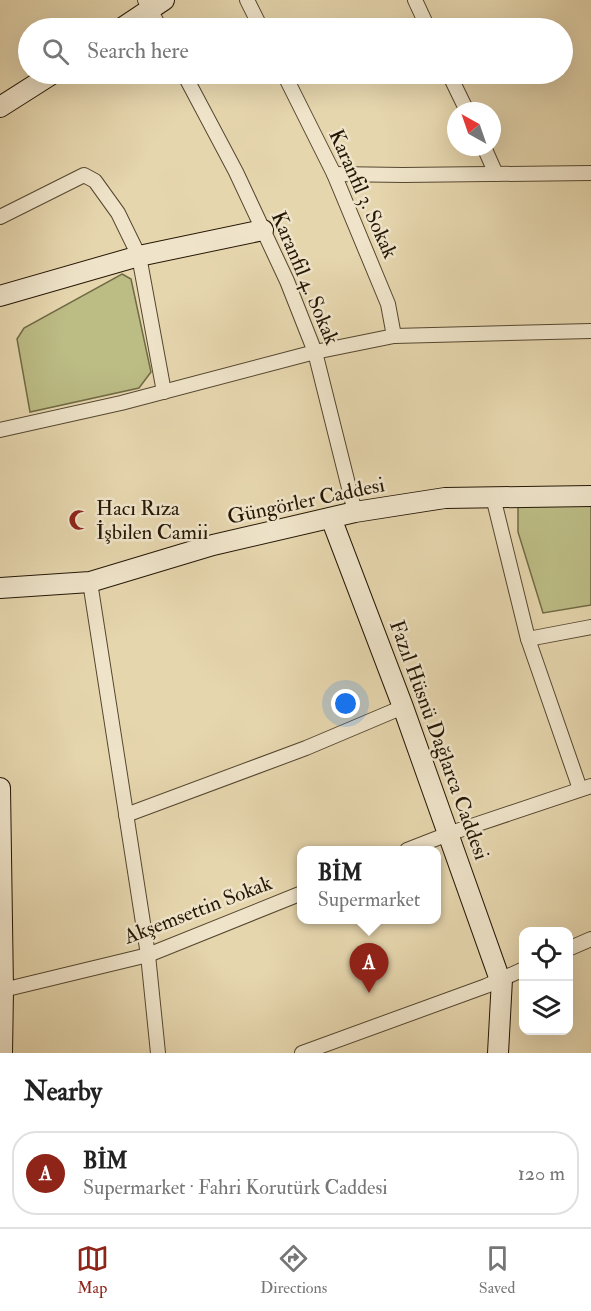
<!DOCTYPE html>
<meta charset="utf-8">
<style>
body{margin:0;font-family:"IM FELL Double Pica",serif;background:#f2f2f2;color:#222}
.controls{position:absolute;right:18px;bottom:18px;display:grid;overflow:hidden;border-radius:12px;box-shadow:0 6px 24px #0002}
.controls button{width:54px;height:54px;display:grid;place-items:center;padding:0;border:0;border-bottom:2px solid #e0e0e0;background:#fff;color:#222;font:30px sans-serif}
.compass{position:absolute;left:447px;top:102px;width:54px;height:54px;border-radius:50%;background:#fff;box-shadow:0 6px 24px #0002;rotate:320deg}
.you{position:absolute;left:346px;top:704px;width:21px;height:21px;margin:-15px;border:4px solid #fff;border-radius:50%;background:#1a73e8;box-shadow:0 0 0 9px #1a73e833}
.badge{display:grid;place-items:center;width:39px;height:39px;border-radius:50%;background:#8f2418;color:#fff;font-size:20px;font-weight:700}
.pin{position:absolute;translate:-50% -50px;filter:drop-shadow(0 2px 3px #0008)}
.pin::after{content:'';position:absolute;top:32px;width:21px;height:18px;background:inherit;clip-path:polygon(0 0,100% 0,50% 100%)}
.popup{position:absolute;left:297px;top:846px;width:144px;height:78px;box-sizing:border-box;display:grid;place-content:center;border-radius:12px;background:#fff;filter:drop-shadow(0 2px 4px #0005);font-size:20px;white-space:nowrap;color:#767676}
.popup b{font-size:22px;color:#222}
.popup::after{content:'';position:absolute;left:50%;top:100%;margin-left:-12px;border:12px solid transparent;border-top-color:#fff}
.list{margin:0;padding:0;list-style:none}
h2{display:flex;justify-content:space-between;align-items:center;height:78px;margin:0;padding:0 24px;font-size:26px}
h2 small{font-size:20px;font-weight:400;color:#767676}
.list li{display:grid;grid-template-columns:39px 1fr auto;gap:18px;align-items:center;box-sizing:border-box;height:84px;margin:0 12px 12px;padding:0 12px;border:2px solid #e0e0e0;border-radius:24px}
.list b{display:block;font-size:22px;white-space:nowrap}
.list p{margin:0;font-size:20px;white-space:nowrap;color:#767676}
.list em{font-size:20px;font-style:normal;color:#767676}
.icon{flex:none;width:33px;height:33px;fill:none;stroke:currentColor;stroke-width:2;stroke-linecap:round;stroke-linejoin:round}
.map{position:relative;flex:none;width:591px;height:1053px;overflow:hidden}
.search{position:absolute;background:#fff;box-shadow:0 6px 24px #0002;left:18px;right:18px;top:18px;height:66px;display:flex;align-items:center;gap:15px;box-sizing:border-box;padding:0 21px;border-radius:33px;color:#767676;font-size:22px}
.sheet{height:174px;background:#fff}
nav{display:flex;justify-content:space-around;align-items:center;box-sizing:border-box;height:84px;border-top:2px solid #e0e0e0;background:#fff;font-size:16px;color:#767676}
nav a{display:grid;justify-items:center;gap:3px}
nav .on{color:#8f2418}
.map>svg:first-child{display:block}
.green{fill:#bcbc85;stroke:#706a45;stroke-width:1.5}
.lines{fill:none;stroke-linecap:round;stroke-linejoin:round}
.street-casing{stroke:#55472f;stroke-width:16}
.secondary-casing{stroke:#251705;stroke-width:22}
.street{stroke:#efe4ca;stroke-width:14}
.secondary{stroke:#efe4ca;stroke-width:20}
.labels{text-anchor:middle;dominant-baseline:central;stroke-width:5;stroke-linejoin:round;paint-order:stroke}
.street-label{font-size:21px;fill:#251705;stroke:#efe4ca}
.poi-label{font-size:21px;fill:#251705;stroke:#efe4ca;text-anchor:start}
</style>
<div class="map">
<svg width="591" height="1053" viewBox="0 0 591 1053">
<rect width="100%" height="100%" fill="#e6d6ae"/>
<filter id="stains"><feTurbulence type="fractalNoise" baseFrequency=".00333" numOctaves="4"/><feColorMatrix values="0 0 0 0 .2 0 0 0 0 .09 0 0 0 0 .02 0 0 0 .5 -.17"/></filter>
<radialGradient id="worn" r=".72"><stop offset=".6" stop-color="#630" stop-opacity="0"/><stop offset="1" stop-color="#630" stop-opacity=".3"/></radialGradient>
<!-- green -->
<g class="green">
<path d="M 122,274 L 131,279 L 151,372 L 139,388 L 30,412 L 17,339 L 24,328 Z"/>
<path d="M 518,501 L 591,502 L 591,605 L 543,613 L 518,532 Z"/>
</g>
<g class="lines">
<!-- street casing -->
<g class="street-casing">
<g id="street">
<path d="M 145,0 L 160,28"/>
<path d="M 247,0 L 261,28"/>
<path d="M 415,0 L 428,28"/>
<path d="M 184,74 L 236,172 L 287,281 L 315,352 L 355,512"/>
<path d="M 284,74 L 334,174 L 388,304 L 394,336"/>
<path d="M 449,74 L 467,111"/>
<path d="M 484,147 L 496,174"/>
<path d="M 334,174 L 403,175 L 591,173"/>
<path d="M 0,217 L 84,175 L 95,181 L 118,213 L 139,256 L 164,392"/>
<path d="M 0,430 L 121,403 L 315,352 L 394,336 L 591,331"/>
<path d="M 493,497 L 528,639 L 580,789"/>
<path d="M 90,582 L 148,955 L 158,1053"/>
<path d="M 528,639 L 591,627"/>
<path d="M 126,815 L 306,748 L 403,707"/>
<path d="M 407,850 L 448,834 L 591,786"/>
<path d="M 568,949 L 591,939"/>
<path d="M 3,990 L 148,955 L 302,893"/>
<path d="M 302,1053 L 486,986 L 524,969"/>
</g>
</g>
<!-- secondary casing -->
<g class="secondary-casing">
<g id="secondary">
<path d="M 122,28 L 164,0"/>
<path d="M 0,107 L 52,74"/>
<path d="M 0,296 L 139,256 L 263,230"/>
<path d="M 331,518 L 403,707 L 500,980"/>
<path d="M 0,588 L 90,582 L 213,545 L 355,512 L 445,498 L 591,496"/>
<path d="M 0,788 L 3,990 L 2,1053"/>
<path d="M 498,1053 L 502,979"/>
</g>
</g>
<!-- street -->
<use href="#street" class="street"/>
<!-- secondary -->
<use href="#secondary" class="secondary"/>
</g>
<!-- icons -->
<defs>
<g id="mosque-bare" transform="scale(1.62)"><path d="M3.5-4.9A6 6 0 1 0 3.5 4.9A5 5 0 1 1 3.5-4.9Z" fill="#8f2418" stroke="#efe4ca" stroke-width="2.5" paint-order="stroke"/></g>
</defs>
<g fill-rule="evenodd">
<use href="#mosque-bare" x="79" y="520"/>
</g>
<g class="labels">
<!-- street labels -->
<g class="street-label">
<text transform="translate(363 194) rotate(66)">Karanfil 3. Sokak</text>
<text transform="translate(305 278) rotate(67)">Karanfil 4. Sokak</text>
<text transform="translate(306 501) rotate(-12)">Güngörler Caddesi</text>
<text transform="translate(439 740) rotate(70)">Fazıl Hüsnü Dağlarca Caddesi</text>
<text transform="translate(198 910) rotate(-21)">Akşemsettin Sokak</text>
</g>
<!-- poi labels -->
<g class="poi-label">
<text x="96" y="508">Hacı Rıza<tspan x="96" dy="24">İşbilen Camii</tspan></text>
</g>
</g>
<rect width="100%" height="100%" filter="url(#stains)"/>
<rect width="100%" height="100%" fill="url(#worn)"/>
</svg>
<div class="controls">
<button><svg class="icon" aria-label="locate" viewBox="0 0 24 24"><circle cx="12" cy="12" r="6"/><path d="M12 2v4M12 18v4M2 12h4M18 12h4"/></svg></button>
<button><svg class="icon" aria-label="layers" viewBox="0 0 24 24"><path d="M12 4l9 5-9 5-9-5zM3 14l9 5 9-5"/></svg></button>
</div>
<svg class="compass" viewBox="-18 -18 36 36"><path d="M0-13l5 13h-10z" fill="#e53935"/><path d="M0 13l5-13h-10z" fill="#767676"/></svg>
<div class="you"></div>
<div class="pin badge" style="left:369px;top:993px">A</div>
<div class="popup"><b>BİM</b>Supermarket</div>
<div class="search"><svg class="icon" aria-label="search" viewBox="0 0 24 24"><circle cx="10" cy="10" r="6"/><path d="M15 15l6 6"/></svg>Search here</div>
</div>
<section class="sheet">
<h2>Nearby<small></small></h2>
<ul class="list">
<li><span class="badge">A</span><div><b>BİM</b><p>Supermarket · Fahri Korutürk Caddesi</p></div><em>120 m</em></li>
</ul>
</section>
<nav>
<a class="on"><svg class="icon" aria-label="map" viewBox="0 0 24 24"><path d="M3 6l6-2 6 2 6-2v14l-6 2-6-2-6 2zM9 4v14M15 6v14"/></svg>Map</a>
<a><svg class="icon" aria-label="directions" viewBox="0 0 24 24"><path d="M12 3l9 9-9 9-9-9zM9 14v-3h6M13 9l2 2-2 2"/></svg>Directions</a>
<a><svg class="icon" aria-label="saved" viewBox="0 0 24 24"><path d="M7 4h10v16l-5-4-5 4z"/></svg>Saved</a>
</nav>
